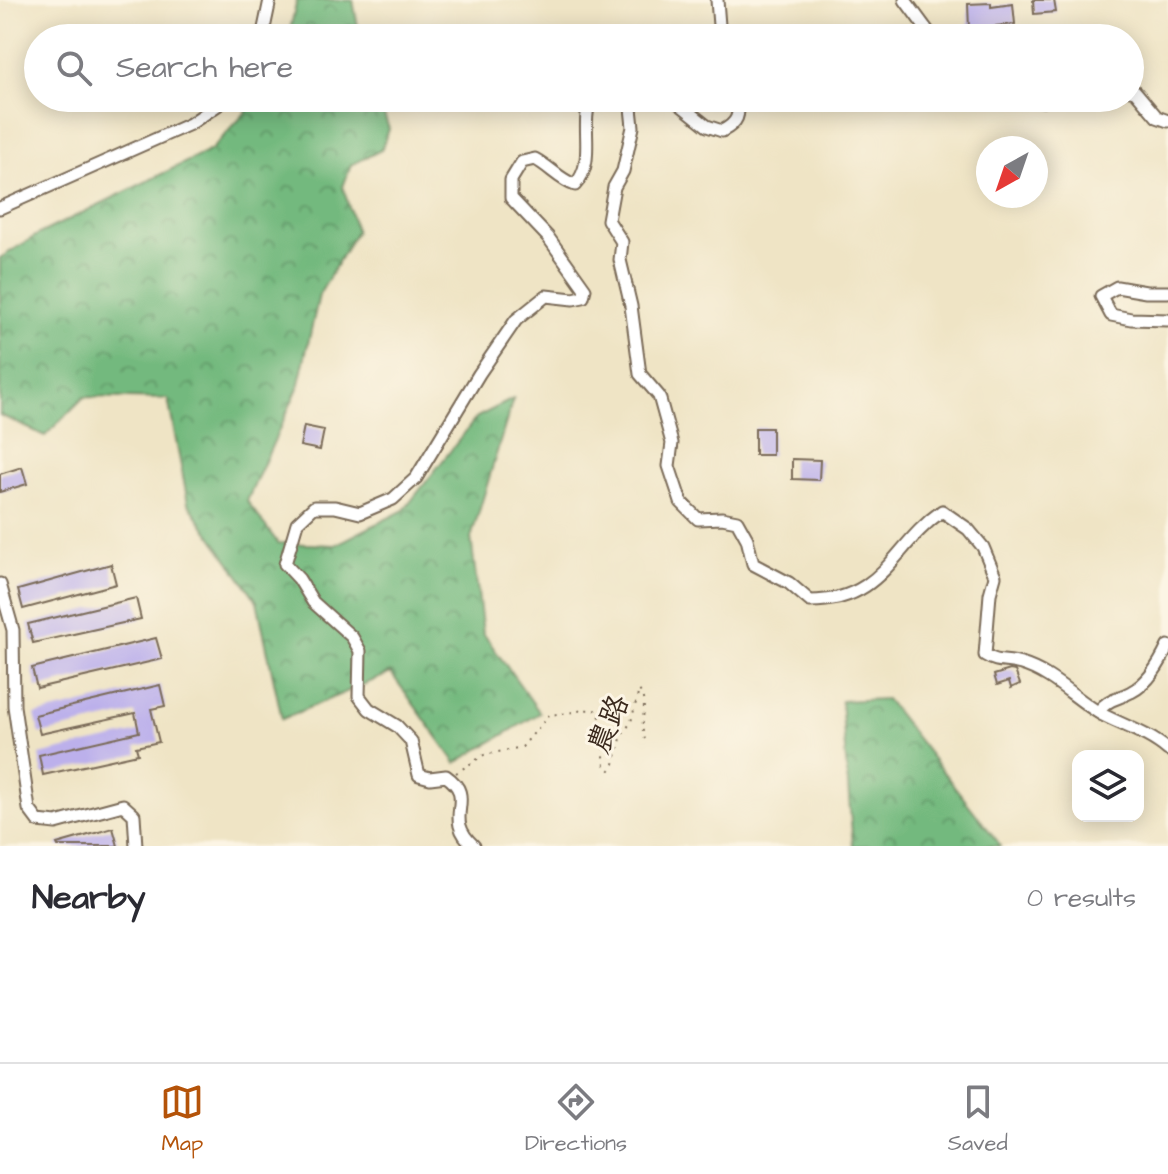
<!DOCTYPE html>
<meta charset="utf-8">
<style>
body{margin:0;font-family:"Architects Daughter","LXGW WenKai TC",sans-serif;background:#f7f7f7;color:#2b2b33}
.controls{position:absolute;right:24px;bottom:24px;display:grid;overflow:hidden;border-radius:16px;box-shadow:0 4px 20px #0003}
.controls button{width:72px;height:72px;display:grid;place-items:center;padding:0;border:0;border-bottom:2px solid #e1e1e2;background:#fff;color:#2b2b33;font:40px sans-serif}
.compass{position:absolute;left:976px;top:136px;width:72px;height:72px;border-radius:50%;background:#fff;box-shadow:0 4px 20px #0003;rotate:220deg}
.list{margin:0;padding:0;list-style:none}
h2{display:flex;justify-content:space-between;align-items:center;height:104px;margin:0;padding:0 32px;font-size:34px}
h2 small{font-size:26px;font-weight:400;color:#7c7c81}
.icon{flex:none;width:44px;height:44px;fill:none;stroke:currentColor;stroke-width:2;stroke-linecap:round;stroke-linejoin:round}
.map{position:relative;flex:none;width:1168px;height:846px;overflow:hidden}
.search{position:absolute;background:#fff;box-shadow:0 4px 20px #0003;left:24px;right:24px;top:24px;height:88px;display:flex;align-items:center;gap:20px;box-sizing:border-box;padding:0 28px;border-radius:44px;color:#7c7c81;font-size:30px}
.sheet{height:216px;background:#fff}
nav{display:flex;justify-content:space-around;align-items:center;box-sizing:border-box;height:112px;border-top:2px solid #e1e1e2;background:#fff;font-size:22px;color:#7c7c81}
nav a{display:grid;justify-items:center;gap:4px}
nav .on{color:#b45309}
.map>svg:first-child{display:block}
.forest{fill:url(#forest-crowns);stroke:#57724e;stroke-width:2}
.building{fill:#bcb0eb}
.lines{fill:none;stroke-linecap:round;stroke-linejoin:round}
.minor-casing{stroke:#7a6b58;stroke-width:15}
.path{stroke:#7a6b58;stroke-width:2;stroke-dasharray:2 6;stroke-linecap:butt}
.minor{stroke:#fff;stroke-width:11}
.labels{text-anchor:middle;dominant-baseline:central;stroke-width:6;stroke-linejoin:round;paint-order:stroke}
.street-label{font-size:30px;fill:#3b2a1e;stroke:#fcf5e5}
</style>
<div class="map">
<svg width="1168" height="846" viewBox="0 0 1168 846">
<defs>
<pattern id="forest-crowns" width="20" height="18" patternUnits="userSpaceOnUse" patternTransform="scale(2)"><rect width="20" height="18" fill="#73b97e"/><path d="M2 6a3 3 0 1 1 6 0M12 15a3 3 0 1 1 6 0" fill="none" stroke="#609767"/></pattern>
</defs>
<rect width="100%" height="100%" fill="#fcf5e5"/>
<filter id="ink" filterUnits="userSpaceOnUse"><feTurbulence type="fractalNoise" baseFrequency=".0125" numOctaves="2"/><feDisplacementMap in="SourceGraphic" scale="16" xChannelSelector="R" yChannelSelector="G"/><feConvolveMatrix kernelMatrix="1 2 1 2 8 2 1 2 1" color-interpolation-filters="sRGB"/></filter>
<filter id="wash" filterUnits="userSpaceOnUse"><feTurbulence type="fractalNoise" baseFrequency=".006" numOctaves="4" result="noise"/><feDisplacementMap in="SourceGraphic" scale="32" xChannelSelector="R" yChannelSelector="G"/><feGaussianBlur stdDeviation="1.8" result="paint"/><feColorMatrix in="noise" values="0 0 0 0 0 0 0 0 0 0 0 0 0 0 0 0 0 1.4 0 .05"/><feComposite in="paint" operator="in"/></filter>
<g filter="url(#wash)">
<rect width="100%" height="100%" fill="#efe4c5"/>
<!-- forest -->
<g class="forest">
<path d="M 297,0 L 353,0 L 360,38 L 288,38 Z"/>
<path d="M 259,98 L 378,98 L 389,129 L 381,150 L 351,165 L 343,187 L 356,231 L 319,295 L 298,388 L 247,501 L 278,543 L 335,545 L 404,510 L 477,417 L 513,399 L 471,538 L 483,633 L 540,713 L 456,763 L 391,673 L 282,719 L 257,601 L 188,503 L 168,399 L 84,397 L 45,436 L 0,415 L 0,258 L 39,234 L 211,150 Z"/>
<path d="M 886,699 L 998,842 L 1000,846 L 853,846 L 841,701 Z"/>
</g>
<g id="blocks">
<!-- building -->
<g class="building">
<path d="M 1033,0 L 1054,0 L 1056,12 L 1034,14 Z"/>
<path d="M 991,3 L 991,7 L 1013,4 L 1015,24 L 996,26 L 998,38 L 982,38 L 980,29 L 969,29 L 968,4 Z"/>
<path d="M 304,426 L 324,430 L 320,450 L 300,446 Z"/>
<rect x="755" y="428" width="17" height="27"/>
<path d="M 792,459 L 820,460 L 819,480 L 792,479 Z"/>
<path d="M 22,467 L 27,484 L 0,492 L 0,474 Z"/>
<path d="M 111,564 L 116,584 L 23,609 L 18,590 Z"/>
<path d="M 136,598 L 141,619 L 33,643 L 28,624 Z"/>
<path d="M 156,638 L 162,659 L 37,688 L 32,668 Z"/>
<path d="M 1010,670 L 1015,671 L 1020,684 L 1011,688 L 1009,681 L 997,685 L 994,675 Z"/>
<path d="M 160,685 L 165,706 L 151,709 L 159,742 L 136,747 L 138,754 L 43,775 L 39,755 L 139,732 L 135,713 L 40,734 L 35,715 Z"/>
<path d="M 113,828 L 118,846 L 58,846 L 57,844 Z"/>
</g>
</g>
</g>
<g filter="url(#ink)">
<use href="#blocks" fill-opacity="0" stroke="#7a6b58" stroke-width="2"/>
<g class="lines">
<!-- minor casing -->
<g class="minor-casing">
<g id="minor">
<path d="M 717,0 L 720,38"/>
<path d="M 905,0 L 933,38"/>
<path d="M 262,38 L 270,0"/>
<path d="M 1130,90 L 1135,91 L 1157,117 L 1168,121"/>
<path d="M 630,98 L 633,127 L 623,171 L 614,187 L 608,220 L 622,242 L 620,260 L 631,306 L 640,374 L 659,396 L 672,443 L 669,466 L 681,502 L 698,519 L 722,518 L 737,521 L 747,539 L 753,564 L 789,583 L 810,601 C 884,601 892,546 942,511 L 968,529 L 983,547 L 995,576 L 990,594 L 985,655 C 999,664 1006,659 1021,664 C 1052,673 1074,698 1101,714 C 1124,726 1148,733 1168,750"/>
<path d="M 672,98 L 707,126 L 722,131 C 738,123 740,115 737,98"/>
<path d="M 1020,98 L 1044,101 L 1060,98"/>
<path d="M 0,208 L 190,124 L 228,98"/>
<path d="M 1168,292 L 1146,292 L 1117,287 L 1101,296 L 1111,315 L 1131,319 L 1168,320"/>
<path d="M 0,584 L 13,630 L 14,706 L 29,809 L 38,821 L 56,823 L 123,805 L 134,815 L 136,846"/>
<path d="M 1098,712 C 1110,697 1116,700 1131,692 C 1149,683 1160,663 1168,646"/>
<path d="M 474,846 C 440,816 479,799 446,776 L 430,778 L 419,775 L 411,741 L 397,726 L 369,709 L 359,696 L 360,651 L 352,637 L 313,602 L 299,579 L 285,564 L 297,523 L 314,507 L 335,507 L 360,513 L 393,499 L 416,478 L 479,374 L 516,320 L 546,296 L 573,299 L 583,297 L 585,289 L 548,237 L 511,198 L 511,180 L 522,162 L 535,159 C 550,167 560,180 575,185 C 597,161 579,126 591,98"/>
</g>
</g>
<!-- path -->
<path class="path" d="M 456,773 L 484,755 L 522,747 L 550,714 C 567,716 579,708 595,710 L 600,717 L 605,766 L 610,770 L 614,764 L 622,735 L 631,722 L 639,690 C 650,706 638,722 645,739"/>
<!-- minor -->
<use href="#minor" class="minor"/>
</g>
</g>
<g class="labels">
<!-- street labels -->
<g class="street-label">
<text transform="translate(609 724) rotate(-67)">農路</text>
</g>
</g>
</svg>
<div class="controls">
<button><svg class="icon" aria-label="layers" viewBox="0 0 24 24"><path d="M12 4l9 5-9 5-9-5zM3 14l9 5 9-5"/></svg></button>
</div>
<svg class="compass" viewBox="-18 -18 36 36"><path d="M0-13l5 13h-10z" fill="#e53935"/><path d="M0 13l5-13h-10z" fill="#7c7c81"/></svg>
<div class="search"><svg class="icon" aria-label="search" viewBox="0 0 24 24"><circle cx="10" cy="10" r="6"/><path d="M15 15l6 6"/></svg>Search here</div>
</div>
<section class="sheet">
<h2>Nearby<small>0 results</small></h2>
<ul class="list">
</ul>
</section>
<nav>
<a class="on"><svg class="icon" aria-label="map" viewBox="0 0 24 24"><path d="M3 6l6-2 6 2 6-2v14l-6 2-6-2-6 2zM9 4v14M15 6v14"/></svg>Map</a>
<a><svg class="icon" aria-label="directions" viewBox="0 0 24 24"><path d="M12 3l9 9-9 9-9-9zM9 14v-3h6M13 9l2 2-2 2"/></svg>Directions</a>
<a><svg class="icon" aria-label="saved" viewBox="0 0 24 24"><path d="M7 4h10v16l-5-4-5 4z"/></svg>Saved</a>
</nav>
